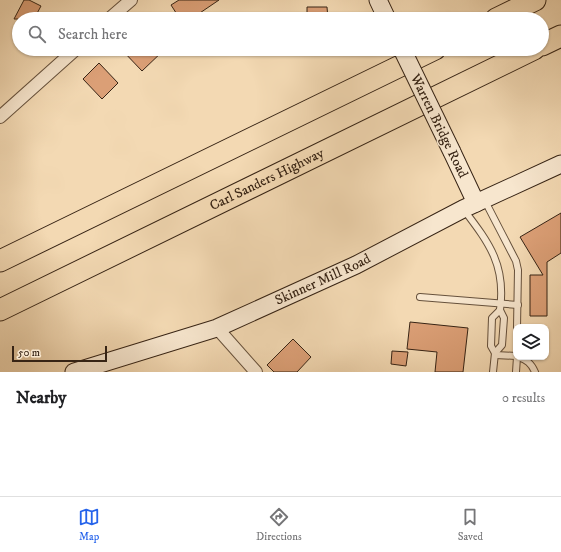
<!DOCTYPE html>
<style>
body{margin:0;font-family:"IM FELL DW Pica",serif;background:#f2f2f2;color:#202124}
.controls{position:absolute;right:12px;bottom:12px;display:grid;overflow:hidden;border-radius:8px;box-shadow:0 1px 3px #0004}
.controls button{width:36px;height:36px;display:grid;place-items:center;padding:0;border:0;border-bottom:1px solid #e0e0e0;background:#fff;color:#202124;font:20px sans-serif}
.scale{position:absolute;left:12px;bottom:10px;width:95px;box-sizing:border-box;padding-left:4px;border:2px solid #372415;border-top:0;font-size:11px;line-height:14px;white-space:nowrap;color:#372415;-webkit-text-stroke:3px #f7e6ce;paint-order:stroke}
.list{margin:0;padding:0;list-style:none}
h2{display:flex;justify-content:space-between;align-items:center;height:52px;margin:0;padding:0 16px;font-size:17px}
h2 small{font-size:13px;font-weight:400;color:#757577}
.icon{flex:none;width:22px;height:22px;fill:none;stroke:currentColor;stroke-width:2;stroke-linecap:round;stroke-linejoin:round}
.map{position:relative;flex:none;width:561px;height:372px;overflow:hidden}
.search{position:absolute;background:#fff;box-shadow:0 1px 3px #0004;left:12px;right:12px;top:12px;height:44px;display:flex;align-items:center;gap:10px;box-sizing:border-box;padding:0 14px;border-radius:22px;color:#757577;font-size:15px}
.sheet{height:124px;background:#fff}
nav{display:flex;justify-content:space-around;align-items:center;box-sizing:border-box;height:56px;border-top:1px solid #e0e0e0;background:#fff;font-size:11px;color:#757577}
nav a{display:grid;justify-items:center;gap:2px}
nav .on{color:#2563eb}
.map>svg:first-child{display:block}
.building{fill:#db9f76;stroke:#372415}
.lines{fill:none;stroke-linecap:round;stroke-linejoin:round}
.lane-casing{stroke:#66513c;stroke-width:8}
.street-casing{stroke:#66513c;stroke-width:14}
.secondary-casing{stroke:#372415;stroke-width:19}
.highway-casing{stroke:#372415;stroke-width:23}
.lane{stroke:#f7e6ce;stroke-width:6}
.street{stroke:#f7e6ce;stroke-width:12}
.secondary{stroke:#f7e6ce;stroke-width:17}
.highway{stroke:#f3d9b3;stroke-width:21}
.secondary-bridge-casing{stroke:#372415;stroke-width:19;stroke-linecap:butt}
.secondary-bridge{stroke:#f7e6ce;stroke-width:17}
.labels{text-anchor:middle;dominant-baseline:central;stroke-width:3;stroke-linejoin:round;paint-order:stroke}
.street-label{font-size:14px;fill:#372415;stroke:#f7e6ce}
</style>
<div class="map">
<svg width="561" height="372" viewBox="0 0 561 372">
<rect width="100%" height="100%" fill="#f3d9b3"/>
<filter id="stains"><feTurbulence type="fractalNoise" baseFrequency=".005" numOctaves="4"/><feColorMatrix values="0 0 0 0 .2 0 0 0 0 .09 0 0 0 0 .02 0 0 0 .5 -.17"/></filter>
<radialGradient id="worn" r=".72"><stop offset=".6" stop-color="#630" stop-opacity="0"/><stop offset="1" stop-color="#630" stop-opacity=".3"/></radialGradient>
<!-- building -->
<g class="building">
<path d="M 24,0 L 29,0 L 41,6 L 34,19 L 14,19 Z"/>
<path d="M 179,0 L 219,0 L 191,19 L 180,19 L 171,5 Z"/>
<path d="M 307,7 L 327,7 L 328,19 L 307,19 Z"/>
<path d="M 121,49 L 165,49 L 142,71 Z"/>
<path d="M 99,63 L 118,83 L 102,99 L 83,79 Z"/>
<path d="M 561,213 L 561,253 L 547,262 L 547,316 L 530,316 L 530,275 L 543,275 L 520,237 Z"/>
<path d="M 410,322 L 468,328 L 463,372 L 435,372 L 437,352 L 407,349 Z"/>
<path d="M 293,339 L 311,357 L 297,372 L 274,372 L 267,365 Z"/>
<path d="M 392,351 L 408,352 L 406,366 L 391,364 Z"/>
</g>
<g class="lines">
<!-- lane casing -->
<g class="lane-casing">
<g id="lane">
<path d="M 485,201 L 516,261 L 518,270 L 517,327"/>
<path d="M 464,210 C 490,244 506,266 500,310 L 492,318 L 491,346 L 495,353 L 493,372"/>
<path d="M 420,297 L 518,305"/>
<path d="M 495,353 L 502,345 L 504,318 L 500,310"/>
<path d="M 495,355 L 516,356"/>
<path d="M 518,357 C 527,360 531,363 535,372"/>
<path d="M 516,372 L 517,357"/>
</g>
</g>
<!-- street casing -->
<g class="street-casing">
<g id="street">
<path d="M 109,19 L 131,0"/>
<path d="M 0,117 L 76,49"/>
<path d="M 217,328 L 256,372"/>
</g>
</g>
<!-- secondary casing -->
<g class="secondary-casing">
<g id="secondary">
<path d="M 378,0 L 387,19"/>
<path d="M 452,152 L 476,203"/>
<path id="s1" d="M 74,372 L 217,328 L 356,265 L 463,209 L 561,164"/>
</g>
</g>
<!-- highway casing -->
<g class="highway-casing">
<g id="highway">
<path d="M 496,19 L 535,0"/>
<path d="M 542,45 L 561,36"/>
<path d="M 0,261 L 435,49"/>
<path id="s2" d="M 0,310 L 534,49"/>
</g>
</g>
<!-- lane -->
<use href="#lane" class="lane"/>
<!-- street -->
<use href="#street" class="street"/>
<!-- secondary -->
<use href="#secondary" class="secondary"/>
<!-- highway -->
<use href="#highway" class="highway"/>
<!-- secondary-bridge casing -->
<g class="secondary-bridge-casing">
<path id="secondary-bridge" d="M 402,49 L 452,152"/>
</g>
<!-- secondary-bridge -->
<use href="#secondary-bridge" class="secondary-bridge"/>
</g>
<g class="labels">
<!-- street labels -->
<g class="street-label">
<text transform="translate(439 126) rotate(64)">Warren Bridge Road</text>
<text stroke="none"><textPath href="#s2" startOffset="297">Carl Sanders Highway</textPath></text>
<text stroke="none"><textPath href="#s1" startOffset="266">Skinner Mill Road</textPath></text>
</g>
</g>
<rect width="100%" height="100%" filter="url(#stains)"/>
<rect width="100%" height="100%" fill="url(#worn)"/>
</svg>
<div class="controls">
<button><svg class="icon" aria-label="layers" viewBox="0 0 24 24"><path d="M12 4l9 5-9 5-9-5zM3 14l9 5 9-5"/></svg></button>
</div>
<div class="scale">50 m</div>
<div class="search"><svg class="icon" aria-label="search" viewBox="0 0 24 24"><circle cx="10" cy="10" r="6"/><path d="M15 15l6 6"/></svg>Search here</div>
</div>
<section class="sheet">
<h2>Nearby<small>0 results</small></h2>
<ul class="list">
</ul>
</section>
<nav>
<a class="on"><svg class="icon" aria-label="map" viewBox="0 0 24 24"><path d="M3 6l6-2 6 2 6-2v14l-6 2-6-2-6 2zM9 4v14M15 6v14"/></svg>Map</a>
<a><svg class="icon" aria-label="directions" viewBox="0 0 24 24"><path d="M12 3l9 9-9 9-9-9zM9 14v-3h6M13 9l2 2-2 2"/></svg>Directions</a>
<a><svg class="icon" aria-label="saved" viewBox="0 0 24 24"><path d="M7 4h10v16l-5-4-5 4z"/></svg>Saved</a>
</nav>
